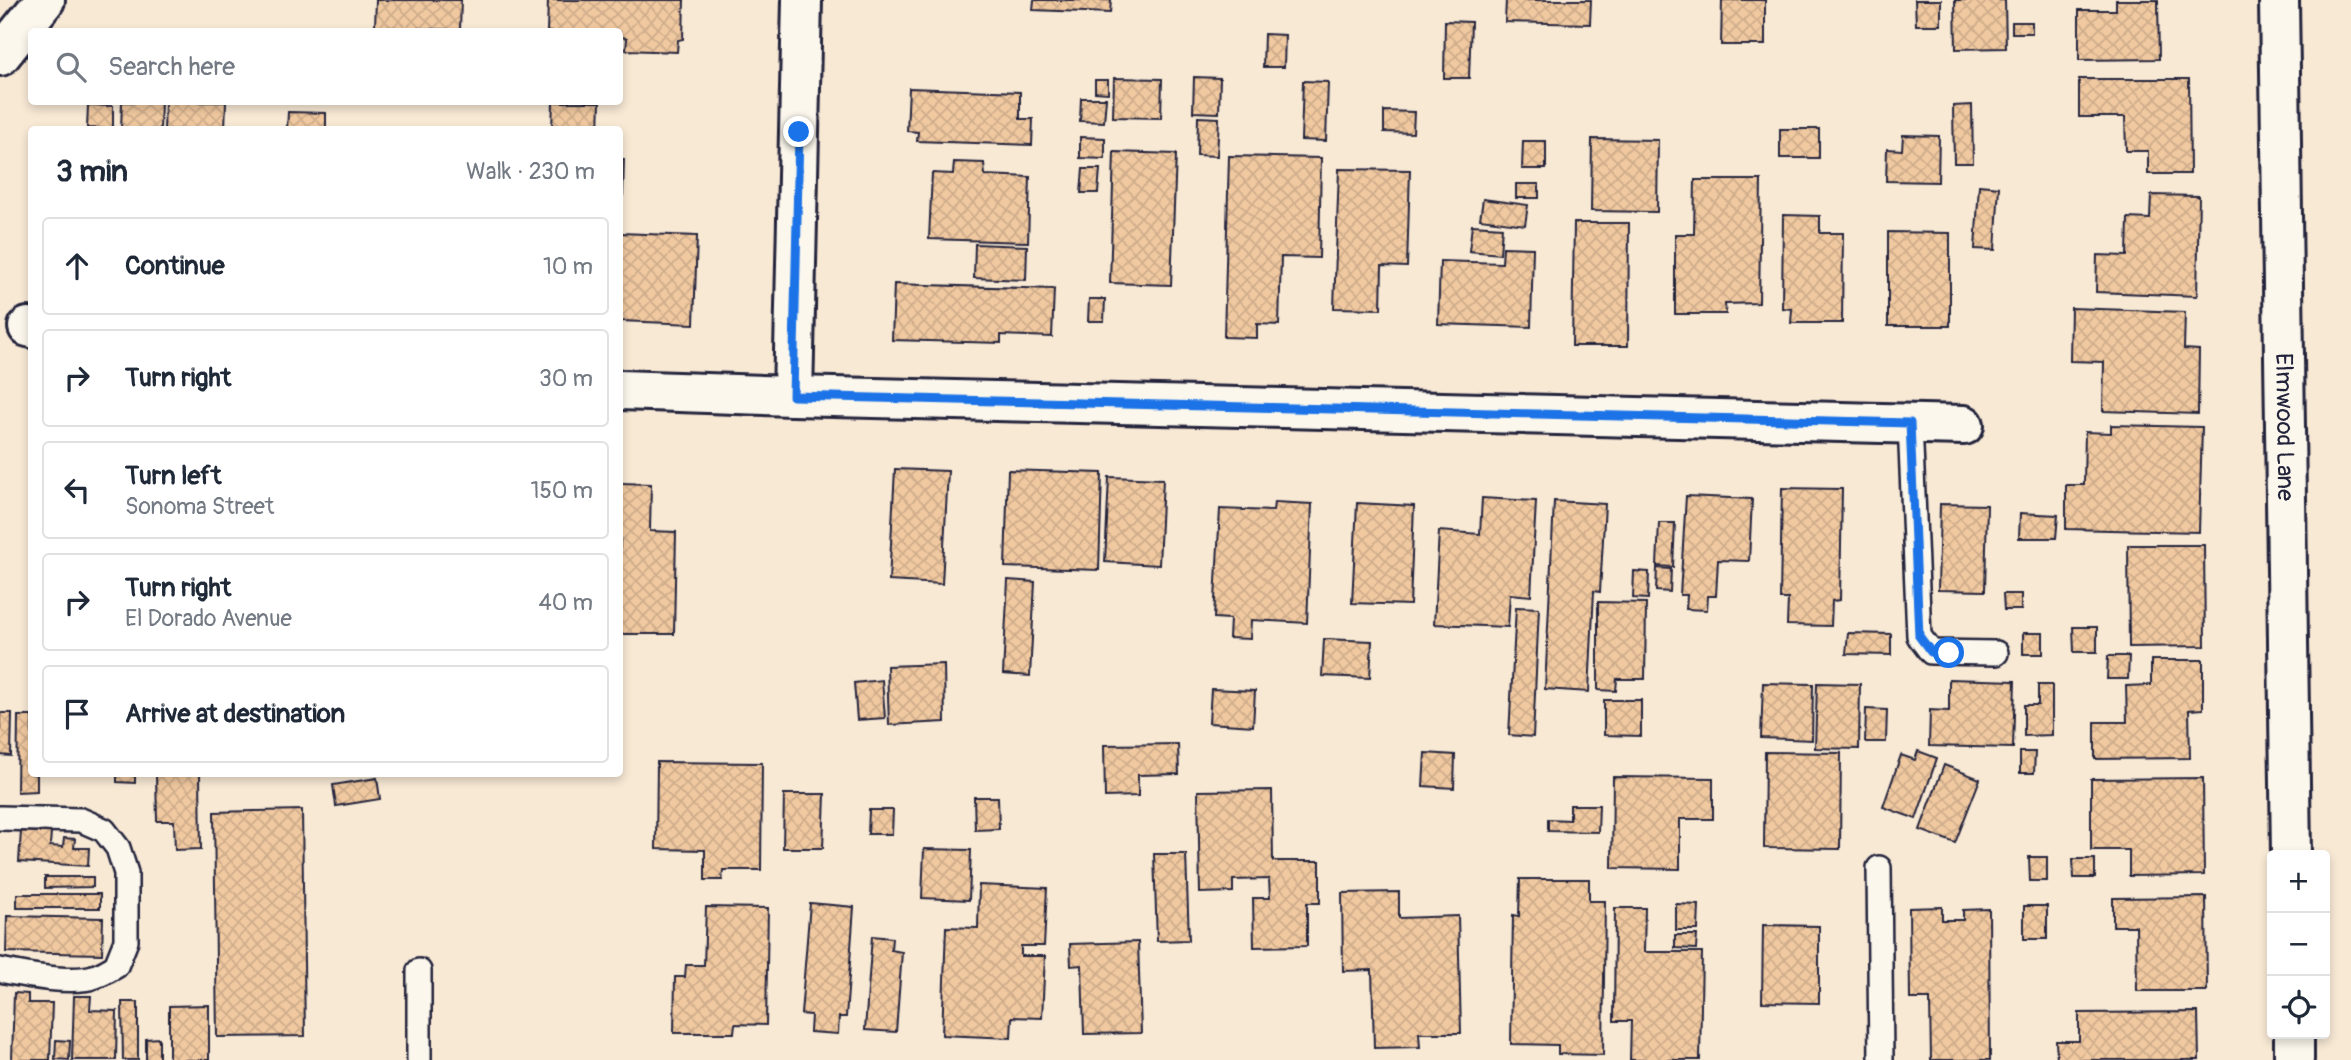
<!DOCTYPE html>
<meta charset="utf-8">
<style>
body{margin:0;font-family:Pangolin,sans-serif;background:#f6f6f7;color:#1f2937}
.controls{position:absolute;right:21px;bottom:21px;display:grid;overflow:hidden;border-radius:7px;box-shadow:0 4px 10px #0003}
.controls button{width:63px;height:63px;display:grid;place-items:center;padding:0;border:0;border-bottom:2px solid #e0e1e3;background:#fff;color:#1f2937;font:35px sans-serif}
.stop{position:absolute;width:21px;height:21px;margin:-16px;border:5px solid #1a73e8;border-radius:50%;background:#fff}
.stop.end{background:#1a73e8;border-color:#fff;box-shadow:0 2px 7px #0008}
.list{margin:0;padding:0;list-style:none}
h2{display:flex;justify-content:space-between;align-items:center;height:91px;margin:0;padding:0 28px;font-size:30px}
h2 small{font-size:23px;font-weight:400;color:#747a83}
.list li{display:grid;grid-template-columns:46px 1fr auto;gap:21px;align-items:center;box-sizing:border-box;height:98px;margin:0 14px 14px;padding:0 14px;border:2px solid #e0e1e3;border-radius:7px}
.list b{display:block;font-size:26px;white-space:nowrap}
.list p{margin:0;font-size:23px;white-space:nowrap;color:#747a83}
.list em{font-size:23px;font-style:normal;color:#747a83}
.icon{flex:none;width:38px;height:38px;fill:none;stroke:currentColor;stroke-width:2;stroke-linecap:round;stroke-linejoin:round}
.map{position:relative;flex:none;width:2351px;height:1060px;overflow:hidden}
.search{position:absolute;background:#fff;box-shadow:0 4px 10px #0003;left:28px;top:28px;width:595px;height:77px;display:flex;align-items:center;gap:18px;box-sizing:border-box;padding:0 24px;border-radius:7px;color:#747a83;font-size:26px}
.panel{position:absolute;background:#fff;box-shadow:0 4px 10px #0003;left:28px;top:126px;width:595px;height:651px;border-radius:7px}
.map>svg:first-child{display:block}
.building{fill:url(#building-cross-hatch);stroke:#22223b;stroke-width:2}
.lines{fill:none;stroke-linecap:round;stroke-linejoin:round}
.lane-casing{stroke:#22223b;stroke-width:28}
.street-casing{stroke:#22223b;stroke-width:44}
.secondary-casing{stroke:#22223b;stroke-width:44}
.lane{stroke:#fbf7ec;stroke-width:23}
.street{stroke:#fbf7ec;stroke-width:38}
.secondary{stroke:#fbf7ec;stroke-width:38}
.route{stroke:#1a73e8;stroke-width:9}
.labels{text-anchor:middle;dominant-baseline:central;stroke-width:6;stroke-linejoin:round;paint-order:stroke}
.street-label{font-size:24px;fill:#22223b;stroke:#fbf7ec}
</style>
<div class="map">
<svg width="2351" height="1060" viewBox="0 0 2351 1060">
<defs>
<pattern id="building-cross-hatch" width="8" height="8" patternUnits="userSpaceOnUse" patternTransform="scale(1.75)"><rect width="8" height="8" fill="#f1c9a0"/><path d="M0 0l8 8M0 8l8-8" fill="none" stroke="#ceac8b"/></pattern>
</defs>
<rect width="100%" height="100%" fill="#f8e9d5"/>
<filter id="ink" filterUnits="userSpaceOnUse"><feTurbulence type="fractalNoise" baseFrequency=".0143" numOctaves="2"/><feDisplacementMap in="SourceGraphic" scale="14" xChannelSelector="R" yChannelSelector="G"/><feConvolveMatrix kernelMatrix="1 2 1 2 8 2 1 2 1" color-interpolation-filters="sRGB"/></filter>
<g filter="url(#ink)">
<!-- building -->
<g class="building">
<path d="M 376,0 L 461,0 L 460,30 L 375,27 Z"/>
<path d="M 548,0 L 684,0 L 683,39 L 678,40 L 677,52 L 626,50 L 627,38 L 620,37 L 620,32 L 547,32 Z"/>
<path d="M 1034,0 L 1111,0 L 1110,13 L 1033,10 Z"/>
<path d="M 1506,0 L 1591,0 L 1590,24 L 1505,22 Z"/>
<path d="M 1722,0 L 1765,0 L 1765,45 L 1721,45 Z"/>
<path d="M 1915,0 L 1941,0 L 1941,25 L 1916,25 Z"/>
<path d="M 1955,0 L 2005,0 L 2006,48 L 1956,49 Z"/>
<path d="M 2116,0 L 2158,0 L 2159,59 L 2079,60 L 2079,10 L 2116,10 Z"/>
<path d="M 1445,21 L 1471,22 L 1469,78 L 1444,78 Z"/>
<rect x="2012" y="22" width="20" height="11"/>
<path d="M 1264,34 L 1285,35 L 1284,67 L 1263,67 Z"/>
<path d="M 1194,77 L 1220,78 L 1219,113 L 1193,112 Z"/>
<path d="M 1114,78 L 1162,79 L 1161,118 L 1113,117 Z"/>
<path d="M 2079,79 L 2189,79 L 2190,174 L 2148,174 L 2148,151 L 2126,151 L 2125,117 L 2079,117 Z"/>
<path d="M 1095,80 L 1108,80 L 1108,93 L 1095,92 Z"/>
<path d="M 1303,81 L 1328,82 L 1326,141 L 1301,140 Z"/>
<path d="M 909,88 L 1020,92 L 1020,119 L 1033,119 L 1032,145 L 917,141 L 918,132 L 907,131 Z"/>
<path d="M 1081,98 L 1106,98 L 1104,122 L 1080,121 Z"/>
<path d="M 122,102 L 161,102 L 160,130 L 121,130 Z"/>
<path d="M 165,102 L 226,102 L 225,129 L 164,130 Z"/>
<path d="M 553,102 L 600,102 L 599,130 L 552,129 Z"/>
<path d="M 88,105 L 113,106 L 113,129 L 87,128 Z"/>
<path d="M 1972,105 L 1973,163 L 1954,163 L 1953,106 Z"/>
<path d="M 1384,111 L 1414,112 L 1413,133 L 1384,132 Z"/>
<path d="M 288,112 L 326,113 L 326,130 L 287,130 Z"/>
<path d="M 1198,117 L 1219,118 L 1217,156 L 1197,155 Z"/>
<rect x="1780" y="129" width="39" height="29"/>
<path d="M 1903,135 L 1939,136 L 1938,182 L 1886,181 L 1887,149 L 1902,150 Z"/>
<path d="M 1080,137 L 1105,138 L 1105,159 L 1080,158 Z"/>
<path d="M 1592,139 L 1658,140 L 1657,212 L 1591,211 Z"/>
<path d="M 1523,141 L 1546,141 L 1546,169 L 1522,169 Z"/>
<path d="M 1114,152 L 1176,154 L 1171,285 L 1110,283 Z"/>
<path d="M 1229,156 L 1321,158 L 1319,258 L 1281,257 L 1279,325 L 1257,324 L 1257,338 L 1224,337 Z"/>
<path d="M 620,159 L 624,159 L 623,195 L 620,195 Z"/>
<path d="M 954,162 L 984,163 L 985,175 L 1030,177 L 1028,242 L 929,239 L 932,173 L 953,174 Z"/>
<path d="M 1083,169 L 1100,169 L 1098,193 L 1081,193 Z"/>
<path d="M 1339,169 L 1410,170 L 1407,267 L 1382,266 L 1381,309 L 1334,308 Z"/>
<path d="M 1695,180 L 1761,180 L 1759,303 L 1725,304 L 1726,314 L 1675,314 L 1675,234 L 1694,234 Z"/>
<rect x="1516" y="184" width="23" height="14"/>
<path d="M 1979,185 L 1999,187 L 1995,250 L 1975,249 Z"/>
<path d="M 2151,195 L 2199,196 L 2197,296 L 2096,292 L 2097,255 L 2127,256 L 2128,218 L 2150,219 Z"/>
<path d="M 1483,199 L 1528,205 L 1525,225 L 1480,219 Z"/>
<path d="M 1783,215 L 1820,216 L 1820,233 L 1843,233 L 1842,323 L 1791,323 L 1792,309 L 1782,308 Z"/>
<path d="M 1574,223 L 1629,223 L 1628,346 L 1572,346 Z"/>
<path d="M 1472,225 L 1502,227 L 1500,254 L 1469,251 Z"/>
<path d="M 1888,232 L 1950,233 L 1950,326 L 1888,326 Z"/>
<path d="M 620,233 L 697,236 L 694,324 L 620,321 Z"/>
<path d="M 975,244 L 1027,246 L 1026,280 L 974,278 Z"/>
<path d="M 1503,247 L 1533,248 L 1531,327 L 1438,324 L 1440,261 L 1502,263 Z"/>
<path d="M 894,284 L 1054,289 L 1052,337 L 1001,335 L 1001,343 L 892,340 Z"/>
<path d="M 1089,299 L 1105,299 L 1104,321 L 1088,321 Z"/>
<path d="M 2071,308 L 2185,312 L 2184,349 L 2199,350 L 2198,414 L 2103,411 L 2104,362 L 2070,361 Z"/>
<path d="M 2111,425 L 2202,427 L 2199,532 L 2066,529 L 2066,485 L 2084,485 L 2085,432 L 2111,433 Z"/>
<path d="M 895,469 L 948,471 L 942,584 L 889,581 Z"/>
<path d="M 1008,470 L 1102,473 L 1099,570 L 1005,567 Z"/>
<path d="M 1109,477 L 1163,479 L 1159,565 L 1105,562 Z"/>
<path d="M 620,483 L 651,484 L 650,531 L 676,532 L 674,634 L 620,634 Z"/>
<path d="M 1782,488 L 1842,489 L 1840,600 L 1832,601 L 1831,626 L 1787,625 L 1788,599 L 1780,599 Z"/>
<path d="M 1686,496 L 1752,499 L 1749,561 L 1718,560 L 1716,596 L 1708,596 L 1707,610 L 1686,609 L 1687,595 L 1680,595 Z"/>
<path d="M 1482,498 L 1536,501 L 1531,596 L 1510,594 L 1508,627 L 1434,624 L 1439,531 L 1480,534 Z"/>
<path d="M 1554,501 L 1605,504 L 1600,592 L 1594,591 L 1589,692 L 1545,689 Z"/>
<path d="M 1274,502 L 1312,504 L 1307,623 L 1251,620 L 1250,639 L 1229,638 L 1230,619 L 1214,618 L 1220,509 L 1273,511 Z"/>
<path d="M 1357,503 L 1414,506 L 1410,605 L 1352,603 Z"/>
<path d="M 1940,504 L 1987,505 L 1985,591 L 1938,590 Z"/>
<path d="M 2020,513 L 2058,515 L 2056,538 L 2019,538 Z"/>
<path d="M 1659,523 L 1675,523 L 1673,567 L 1657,566 Z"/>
<path d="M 2128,545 L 2204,545 L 2205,646 L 2129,647 Z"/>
<path d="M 1657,568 L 1671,569 L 1670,592 L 1656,591 Z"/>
<path d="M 1634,571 L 1649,572 L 1648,599 L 1633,598 Z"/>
<path d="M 1008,580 L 1035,582 L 1030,676 L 1003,674 Z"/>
<path d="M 2003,594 L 2021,594 L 2021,610 L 2004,610 Z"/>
<path d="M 1598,602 L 1646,603 L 1645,679 L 1617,679 L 1616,691 L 1598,690 Z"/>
<path d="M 1516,607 L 1539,608 L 1533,737 L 1509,735 Z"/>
<path d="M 2073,627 L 2097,627 L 2097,652 L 2074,652 Z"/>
<path d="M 1848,633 L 1891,634 L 1891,655 L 1846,654 Z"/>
<rect x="2023" y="633" width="20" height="21"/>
<path d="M 1324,639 L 1372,641 L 1370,678 L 1322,676 Z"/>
<path d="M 2108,656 L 2129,656 L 2128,679 L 2107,679 Z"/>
<path d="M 2151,660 L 2203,660 L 2203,709 L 2189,710 L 2190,758 L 2095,759 L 2095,722 L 2127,722 L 2126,686 L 2151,685 Z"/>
<path d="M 944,664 L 945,722 L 889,725 L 887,666 Z"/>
<path d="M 1949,679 L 2015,681 L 2013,748 L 1929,746 L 1930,710 L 1949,711 Z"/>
<path d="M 882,680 L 885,718 L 857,720 L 854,683 Z"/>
<path d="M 1763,683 L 1813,684 L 1812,740 L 1761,738 Z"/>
<path d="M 1817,683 L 1860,684 L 1859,749 L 1815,748 Z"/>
<path d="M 2038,685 L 2052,685 L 2052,735 L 2024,736 L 2024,705 L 2038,705 Z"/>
<path d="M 1211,689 L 1255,691 L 1253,726 L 1209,723 Z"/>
<path d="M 1604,700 L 1641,700 L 1641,736 L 1604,735 Z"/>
<path d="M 1866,709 L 1887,710 L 1886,742 L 1865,742 Z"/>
<path d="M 0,713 L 12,713 L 11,756 L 0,755 Z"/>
<path d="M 18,716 L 32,716 L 32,774 L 37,774 L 37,791 L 17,792 Z"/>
<path d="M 1178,744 L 1179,774 L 1138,775 L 1138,796 L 1105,797 L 1104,745 Z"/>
<path d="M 1918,751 L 1937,758 L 1916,819 L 1883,807 L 1901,755 L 1915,760 Z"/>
<path d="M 1765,752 L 1841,753 L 1840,849 L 1764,848 Z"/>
<path d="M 2020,752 L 2035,752 L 2034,773 L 2020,773 Z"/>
<path d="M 1425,753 L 1455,755 L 1454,788 L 1423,786 Z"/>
<path d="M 657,762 L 762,763 L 761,870 L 723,870 L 722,880 L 705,880 L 705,850 L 656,849 Z"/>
<path d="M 1944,765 L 1980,779 L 1955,843 L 1920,830 Z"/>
<path d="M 117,774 L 135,774 L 135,783 L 117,782 Z"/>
<path d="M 156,774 L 200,774 L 201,849 L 175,850 L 174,821 L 157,821 Z"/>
<path d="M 1613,777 L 1713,778 L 1713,819 L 1680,819 L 1680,869 L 1612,868 Z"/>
<path d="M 377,778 L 380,799 L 336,806 L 333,785 Z"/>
<path d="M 2203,778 L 2204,875 L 2129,876 L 2129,850 L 2091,850 L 2091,779 Z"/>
<path d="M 1272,790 L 1273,861 L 1320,861 L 1320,903 L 1307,903 L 1307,946 L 1254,947 L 1253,898 L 1270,898 L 1269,879 L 1233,880 L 1233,892 L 1200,893 L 1198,791 Z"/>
<path d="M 784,794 L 825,794 L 823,848 L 783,848 Z"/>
<path d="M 974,797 L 998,797 L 999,829 L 975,830 Z"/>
<path d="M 1570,805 L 1599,805 L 1598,832 L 1548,831 L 1548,819 L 1570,820 Z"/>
<path d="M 302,810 L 305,1036 L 217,1037 L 214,812 Z"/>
<path d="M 869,810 L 893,810 L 892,834 L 868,834 Z"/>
<path d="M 21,831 L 51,832 L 50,846 L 63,847 L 64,838 L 75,839 L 74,848 L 89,848 L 88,866 L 19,862 Z"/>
<path d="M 924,849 L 971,850 L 969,900 L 922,898 Z"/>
<path d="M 1154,854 L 1186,854 L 1189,940 L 1157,941 Z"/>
<path d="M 2029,857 L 2047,857 L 2047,881 L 2030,881 Z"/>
<path d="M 2073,859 L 2095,859 L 2095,878 L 2074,878 Z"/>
<path d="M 45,877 L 93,877 L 93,887 L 45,888 Z"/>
<path d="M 1520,879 L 1589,879 L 1589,901 L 1605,901 L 1603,1055 L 1558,1054 L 1558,1045 L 1511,1044 L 1513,915 L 1519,916 Z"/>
<path d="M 979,885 L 1047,888 L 1044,946 L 1021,946 L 1021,956 L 1045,956 L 1042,1018 L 1012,1017 L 1011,1038 L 942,1035 L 946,927 L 978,928 Z"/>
<path d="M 1399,892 L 1399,918 L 1458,916 L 1461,1033 L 1419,1033 L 1420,1047 L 1374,1048 L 1372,970 L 1343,971 L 1342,893 Z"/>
<rect x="17" y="894" width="83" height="14"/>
<path d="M 2206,897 L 2207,991 L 2137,991 L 2136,926 L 2113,926 L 2113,898 Z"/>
<path d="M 810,903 L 854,907 L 846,1017 L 839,1017 L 838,1034 L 810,1032 L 811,1015 L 801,1014 Z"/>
<path d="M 1676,904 L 1699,905 L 1698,930 L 1676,930 Z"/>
<rect x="2024" y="906" width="23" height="33"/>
<path d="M 706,907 L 768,908 L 766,1025 L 735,1024 L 734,1033 L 674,1033 L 675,977 L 685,977 L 686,965 L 704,965 Z"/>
<path d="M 1942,907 L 1942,920 L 1963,920 L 1963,910 L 1989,909 L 1990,1060 L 1931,1060 L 1930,999 L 1910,999 L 1909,908 Z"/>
<path d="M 1615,908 L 1645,908 L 1644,952 L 1702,952 L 1700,1060 L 1630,1060 L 1631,1021 L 1614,1021 Z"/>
<path d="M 7,916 L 103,918 L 102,954 L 6,952 Z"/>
<path d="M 1763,925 L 1819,926 L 1819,1003 L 1762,1002 Z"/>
<path d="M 1675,935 L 1697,935 L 1696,949 L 1675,948 Z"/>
<path d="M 872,936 L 892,938 L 891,950 L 902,952 L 896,1032 L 865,1030 Z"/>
<path d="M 1138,942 L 1141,1033 L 1084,1034 L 1082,965 L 1071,966 L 1070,944 Z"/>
<path d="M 14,993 L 28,994 L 28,1003 L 52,1003 L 50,1060 L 12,1060 Z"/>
<path d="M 74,996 L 91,996 L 90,1010 L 117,1011 L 116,1060 L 72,1060 Z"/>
<path d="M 122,1002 L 138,1002 L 138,1060 L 123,1060 Z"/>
<path d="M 209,1005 L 209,1060 L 169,1060 L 169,1006 Z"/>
<path d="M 2198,1012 L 2199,1060 L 2057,1060 L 2056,1041 L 2079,1041 L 2079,1013 Z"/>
<path d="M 159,1038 L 159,1060 L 146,1060 L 146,1039 Z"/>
<path d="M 56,1040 L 70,1041 L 69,1060 L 55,1059 Z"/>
</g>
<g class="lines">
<!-- lane casing -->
<g class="lane-casing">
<g id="lane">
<path d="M 1910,423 L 1919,636 L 1931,652 L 1996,653"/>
<path d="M 0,818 L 81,820 L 104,830 L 118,848 L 126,873 L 126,941 L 116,966 C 110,969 103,974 96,976 C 73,985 24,975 0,970"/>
<path d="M 1879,868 L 1881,1060"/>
<path d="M 419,1060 L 419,971"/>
</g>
</g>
<!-- street casing -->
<g class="street-casing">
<g id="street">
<path id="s1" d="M 2279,0 L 2291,855"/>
<path d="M 28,327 L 32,328"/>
<path d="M 620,390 L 793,396 L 1964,425"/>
<path d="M 793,396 L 802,0"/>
<path d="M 2294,1034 L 2294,1060"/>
</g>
</g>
<!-- secondary casing -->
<g class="secondary-casing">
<path id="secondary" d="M 0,56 L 45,0"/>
</g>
<!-- lane -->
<use href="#lane" class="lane"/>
<!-- street -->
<use href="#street" class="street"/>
<!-- secondary -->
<use href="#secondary" class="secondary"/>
</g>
</g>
<g class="lines" filter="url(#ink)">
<!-- route -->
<path class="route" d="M 799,132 L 793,396 L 1910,423 L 1919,636 L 1931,652 L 1949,653"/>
</g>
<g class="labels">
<!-- street labels -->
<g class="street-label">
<text stroke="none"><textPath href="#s1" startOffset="427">Elmwood Lane</textPath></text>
</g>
</g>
</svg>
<div class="controls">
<button>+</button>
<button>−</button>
<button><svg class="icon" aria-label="locate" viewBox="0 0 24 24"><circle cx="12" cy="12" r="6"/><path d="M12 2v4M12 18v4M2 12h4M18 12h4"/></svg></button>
</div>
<div class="stop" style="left:1949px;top:653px"></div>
<div class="stop end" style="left:799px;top:132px"></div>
<div class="search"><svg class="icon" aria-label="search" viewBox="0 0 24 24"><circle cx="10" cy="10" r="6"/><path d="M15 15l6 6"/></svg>Search here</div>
<section class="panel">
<h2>3 min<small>Walk · 230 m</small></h2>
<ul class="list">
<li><svg class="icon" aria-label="ahead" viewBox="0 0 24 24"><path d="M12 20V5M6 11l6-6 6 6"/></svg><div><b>Continue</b></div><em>10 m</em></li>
<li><svg class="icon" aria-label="right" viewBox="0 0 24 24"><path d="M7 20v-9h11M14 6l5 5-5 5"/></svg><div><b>Turn right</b></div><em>30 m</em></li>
<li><svg class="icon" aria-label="left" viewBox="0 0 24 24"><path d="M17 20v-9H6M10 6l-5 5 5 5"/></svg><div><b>Turn left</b><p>Sonoma Street</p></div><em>150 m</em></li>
<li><svg class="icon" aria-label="right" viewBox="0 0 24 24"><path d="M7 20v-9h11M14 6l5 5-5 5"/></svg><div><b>Turn right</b><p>El Dorado Avenue</p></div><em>40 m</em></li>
<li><svg class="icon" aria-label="arrive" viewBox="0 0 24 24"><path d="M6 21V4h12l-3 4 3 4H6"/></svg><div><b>Arrive at destination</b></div></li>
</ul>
</section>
</div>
